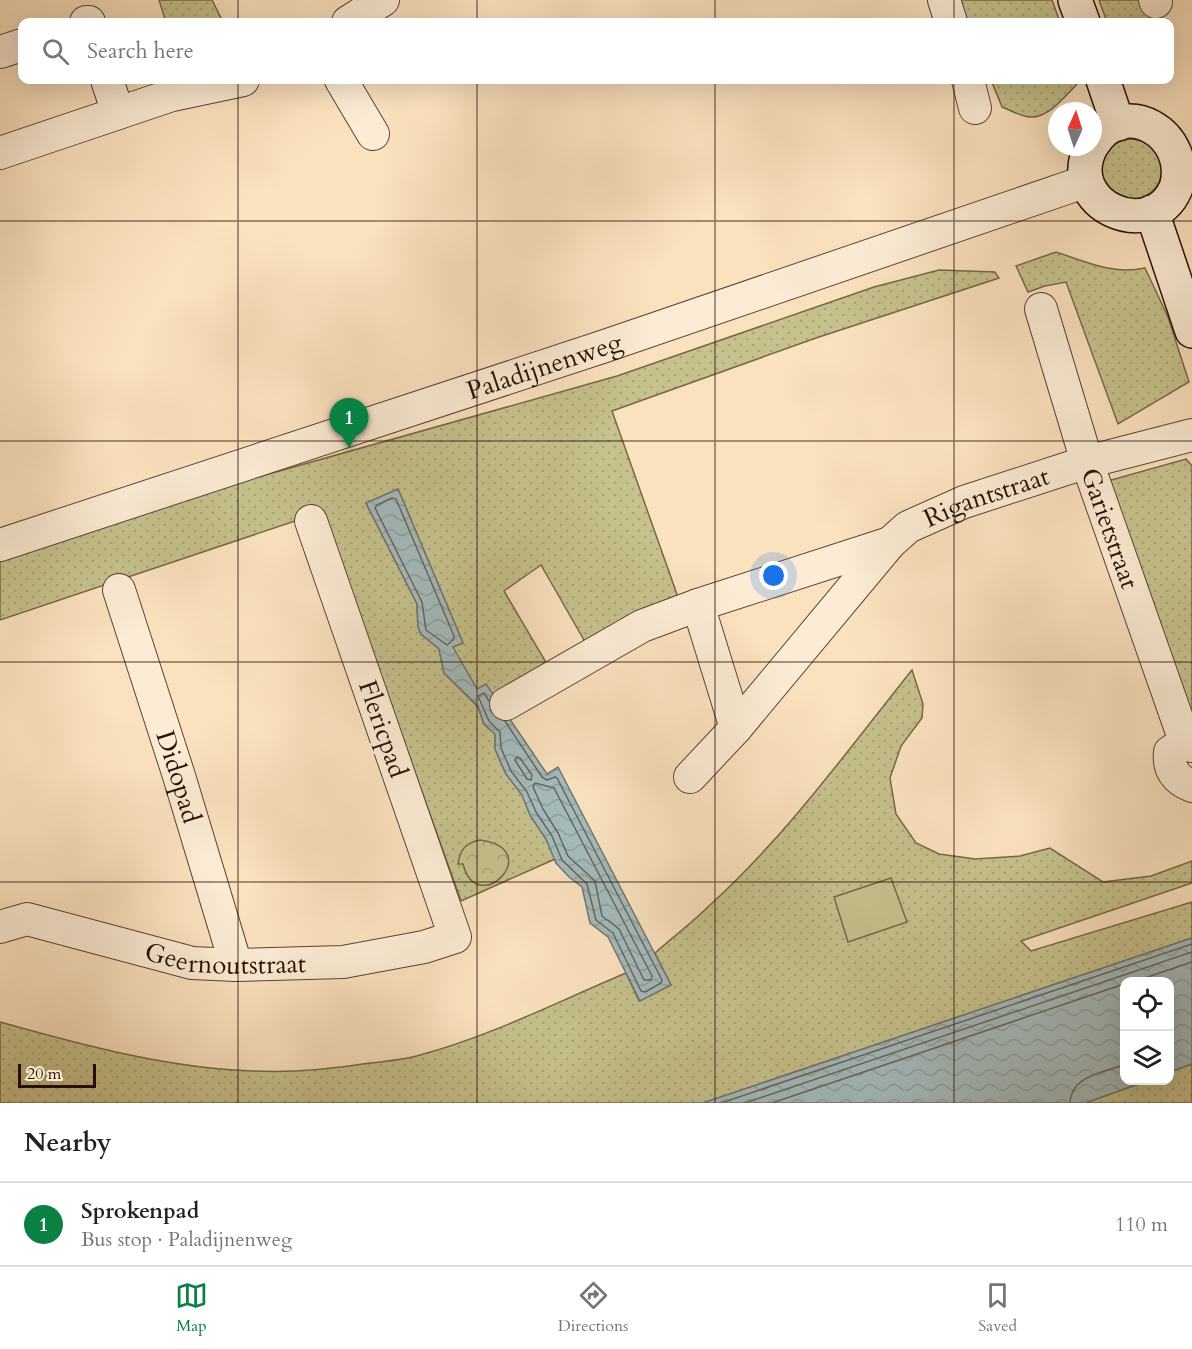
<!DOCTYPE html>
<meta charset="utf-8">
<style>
body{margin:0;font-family:Cardo,serif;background:#f2f2f2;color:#222}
.controls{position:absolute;right:18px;bottom:18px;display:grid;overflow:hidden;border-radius:12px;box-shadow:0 6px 24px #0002}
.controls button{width:54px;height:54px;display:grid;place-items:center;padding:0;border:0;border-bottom:2px solid #e0e0e0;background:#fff;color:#222;font:30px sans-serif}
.compass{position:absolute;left:1048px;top:102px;width:54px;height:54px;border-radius:50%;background:#fff;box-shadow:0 6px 24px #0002;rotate:3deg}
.scale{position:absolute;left:18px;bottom:15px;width:78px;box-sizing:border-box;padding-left:6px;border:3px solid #271000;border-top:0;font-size:16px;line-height:21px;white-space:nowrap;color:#271000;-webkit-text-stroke:4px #fcecd5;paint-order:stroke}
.you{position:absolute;left:774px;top:576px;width:21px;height:21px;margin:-15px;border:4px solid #fff;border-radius:50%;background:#1a73e8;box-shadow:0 0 0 9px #1a73e833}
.badge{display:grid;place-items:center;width:39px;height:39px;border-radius:50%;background:#0b8043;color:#fff;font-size:20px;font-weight:700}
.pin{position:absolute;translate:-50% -50px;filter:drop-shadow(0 2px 3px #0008)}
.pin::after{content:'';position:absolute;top:32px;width:21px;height:18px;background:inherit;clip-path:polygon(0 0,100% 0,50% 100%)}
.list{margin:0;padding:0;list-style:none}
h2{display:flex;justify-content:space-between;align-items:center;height:78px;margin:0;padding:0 24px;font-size:26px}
h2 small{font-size:20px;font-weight:400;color:#767676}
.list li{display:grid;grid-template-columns:39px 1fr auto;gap:18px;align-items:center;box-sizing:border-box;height:84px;padding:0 24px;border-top:2px solid #e0e0e0}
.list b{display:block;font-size:22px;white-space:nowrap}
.list p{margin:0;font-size:20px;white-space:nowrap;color:#767676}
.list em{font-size:20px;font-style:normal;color:#767676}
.icon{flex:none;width:33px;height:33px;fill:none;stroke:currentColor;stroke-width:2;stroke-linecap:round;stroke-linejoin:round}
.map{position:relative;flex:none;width:1192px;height:1103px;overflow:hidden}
.search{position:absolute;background:#fff;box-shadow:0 6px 24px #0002;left:18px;right:18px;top:18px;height:66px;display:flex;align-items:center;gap:15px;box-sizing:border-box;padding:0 21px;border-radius:12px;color:#767676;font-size:22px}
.sheet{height:162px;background:#fff}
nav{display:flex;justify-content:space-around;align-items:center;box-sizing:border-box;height:84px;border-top:2px solid #e0e0e0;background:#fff;font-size:16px;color:#767676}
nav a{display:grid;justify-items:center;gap:3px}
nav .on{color:#0b8043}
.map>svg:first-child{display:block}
.grass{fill:url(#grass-dots);stroke:#766846;stroke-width:1.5}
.park{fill:url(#park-crowns);stroke:#766846;stroke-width:1.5}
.pitch{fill:#c6c18d;stroke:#766846;stroke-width:1.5}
.water{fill:url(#water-waves);stroke:#727771;stroke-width:1.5}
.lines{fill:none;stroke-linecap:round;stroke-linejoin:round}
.shore{stroke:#66665e;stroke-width:1.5}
.street-casing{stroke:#5c4430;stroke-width:34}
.secondary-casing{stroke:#271000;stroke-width:36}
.street{stroke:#fcecd5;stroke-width:32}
.secondary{stroke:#fcecd5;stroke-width:33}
.grid{fill:none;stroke:#271000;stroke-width:1.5;stroke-opacity:0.55}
.labels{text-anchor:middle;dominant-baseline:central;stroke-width:5;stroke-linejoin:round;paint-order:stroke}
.street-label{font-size:26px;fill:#271000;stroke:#fcecd5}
</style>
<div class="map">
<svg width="1192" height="1103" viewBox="0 0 1192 1103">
<defs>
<pattern id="grass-dots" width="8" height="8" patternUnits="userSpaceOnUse" patternTransform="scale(1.5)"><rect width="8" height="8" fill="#c6c18d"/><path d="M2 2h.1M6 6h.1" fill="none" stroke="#aaa578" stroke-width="1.8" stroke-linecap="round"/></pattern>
<pattern id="park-crowns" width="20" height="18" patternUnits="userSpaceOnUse" patternTransform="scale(1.5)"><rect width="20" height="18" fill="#c6c18d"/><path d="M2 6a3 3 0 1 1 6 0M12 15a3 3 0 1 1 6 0" fill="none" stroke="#aaa578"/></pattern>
<pattern id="water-waves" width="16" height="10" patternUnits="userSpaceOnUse" patternTransform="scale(1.5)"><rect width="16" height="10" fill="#a4bbbd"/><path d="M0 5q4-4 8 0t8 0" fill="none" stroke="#8da0a1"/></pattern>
</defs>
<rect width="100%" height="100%" fill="#fbe2bf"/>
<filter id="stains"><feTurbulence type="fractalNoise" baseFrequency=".00333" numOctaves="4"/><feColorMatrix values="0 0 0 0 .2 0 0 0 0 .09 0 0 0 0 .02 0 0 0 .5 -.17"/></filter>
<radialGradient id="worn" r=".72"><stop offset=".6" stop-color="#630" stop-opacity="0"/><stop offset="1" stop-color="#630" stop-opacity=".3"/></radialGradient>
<!-- grass -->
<g class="grass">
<path d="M 159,0 L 212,0 L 223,22 L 166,22 Z"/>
<path d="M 959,0 L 1052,0 L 1060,22 L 968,22 Z"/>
<path d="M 1099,0 L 1141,0 L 1151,10 L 1154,22 L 1107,22 Z"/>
<path d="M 991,80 L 1079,80 L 1080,81 C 1067,94 1049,119 1029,117 C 1020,116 1010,110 1002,107 Z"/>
<circle cx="1132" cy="169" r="30"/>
<path d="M 1056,252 C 1087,262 1113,275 1145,268 L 1168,317 L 1189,382 L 1118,424 L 1066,282 L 1045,286 L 1028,292 L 1016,266 Z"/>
<path d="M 939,270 L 995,272 L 999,278 L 816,338 L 612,411 L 679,600 L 588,647 L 541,565 L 504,591 L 551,671 L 497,701 L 477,689 L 452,647 L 463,643 L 398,489 L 366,503 L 417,604 L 418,627 L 421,634 L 439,649 L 444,673 L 478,707 L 484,724 L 495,734 L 495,749 L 506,774 L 522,795 L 530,815 L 546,839 L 555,859 L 461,901 L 322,512 L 0,620 L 0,560 L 187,497 L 617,376 L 874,287 Z"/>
<path d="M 1186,459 L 1192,466 L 1192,723 L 1104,482 Z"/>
<path d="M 912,670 L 923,704 L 922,718 L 901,746 L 890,778 L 896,814 L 916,843 L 939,854 L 975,859 L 1020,856 L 1050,848 L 1103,882 L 1151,876 L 1192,861 L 1192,883 L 1021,941 L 1031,951 L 1192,902 L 1192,938 L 703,1103 L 0,1103 L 0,1022 C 82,1045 167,1068 253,1071 C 292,1073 332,1069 370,1063 C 387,1061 404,1060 420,1055 C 491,1036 557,1002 626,973 L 639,1001 L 671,985 L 655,953 C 673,937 693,922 710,905 C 786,836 848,750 912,670 Z"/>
<path d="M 1192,1064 L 1192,1103 L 1085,1103 L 1147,1081 L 1170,1080 L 1170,1072 Z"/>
</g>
<!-- park -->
<path class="park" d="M 480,840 C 547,849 477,920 463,864 L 458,864 C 460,850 465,843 480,840 Z"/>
<!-- pitch -->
<path class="pitch" d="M 891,878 L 907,922 L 848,942 L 834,897 Z"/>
<!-- water -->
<g class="water">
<path d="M 398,489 L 463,643 L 453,647 L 477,689 L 486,684 L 547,774 L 558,767 L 671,985 L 640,1001 L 608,937 L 590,923 L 582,887 L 569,877 L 556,863 L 546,839 L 530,815 L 522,795 L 506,774 L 495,749 L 495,734 L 484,724 L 478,706 L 444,673 L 439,649 L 421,634 L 418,627 L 417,604 L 366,503 Z"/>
<path d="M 1192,938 L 1192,1064 L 1170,1072 L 1170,982 L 1124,982 L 1124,1080 L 1147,1081 L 1085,1103 L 703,1103 Z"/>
</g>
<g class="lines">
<!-- shore -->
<g class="shore">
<path d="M 392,498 L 396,499 L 454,636 L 453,640 L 447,645 L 426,630 L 422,602 L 375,508 L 377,505 Z"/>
<path d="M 489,701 L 484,693 L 478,696 L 489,721 L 500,732 L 501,748 L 511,771 L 527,792 L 536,812 L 552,836 L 562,860 L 587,884 L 596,920 L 613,933 L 641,991 L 645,992 L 661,983 L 662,980 L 649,955 L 557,778 L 555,777 L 547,780 L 542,777 L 505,721"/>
<path d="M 517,757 L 520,758 L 532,775 L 531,780 L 527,779 L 515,760 Z"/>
<path d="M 535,783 L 554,788 L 652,976 L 651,980 L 644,980 L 619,929 L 602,916 L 595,881 L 568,856 L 558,833 L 543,809 L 533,787 Z"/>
<path d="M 1133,982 L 1192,962"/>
<path d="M 721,1103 L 1192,944"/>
<path d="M 745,1103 L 1192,952"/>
<path d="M 772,1103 L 1124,984"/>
<path d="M 1070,1103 C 1071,1076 1104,1072 1124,1065"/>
</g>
<!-- street casing -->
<g class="street-casing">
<g id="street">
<path d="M 944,0 L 951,22"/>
<path d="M 1155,0 L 1156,2"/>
<path d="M 86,22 L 89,22"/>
<path d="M 348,22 L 383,0"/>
<path d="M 0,52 L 22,45"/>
<path d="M 107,80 L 118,113"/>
<path d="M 341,80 L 373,134"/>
<path d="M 968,80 L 975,108"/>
<path d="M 0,153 L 172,95 L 243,80"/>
<path id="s1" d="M 1041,309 L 1087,462 L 1186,744"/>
<path id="s2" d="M 0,545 L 602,347 L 1087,181"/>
<path id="s3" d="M 119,590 L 179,776 L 236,965"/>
<path d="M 506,704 L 642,626 L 698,605"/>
<path d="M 736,728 L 698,605 L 890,543"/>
<path d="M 1192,746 C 1183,743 1177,747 1170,752 C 1168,769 1176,780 1192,786"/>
<path id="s4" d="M 690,777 L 736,728 L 890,543 L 908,527 L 964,502 L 1087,462 L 1192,435"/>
<path id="s5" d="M 0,927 L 27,919 L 192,963 L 236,965 L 343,962 L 424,947 L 455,937 L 311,521"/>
</g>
</g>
<!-- secondary casing -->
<g class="secondary-casing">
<g id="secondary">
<path d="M 1075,0 L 1083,22"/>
<path d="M 1103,80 L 1118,124"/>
<path d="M 1091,147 C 1061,205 1152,245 1176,188 C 1192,134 1123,94 1093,144"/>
<path d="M 1152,212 L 1192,331"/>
</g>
</g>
<!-- street -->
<use href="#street" class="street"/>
<!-- secondary -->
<use href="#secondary" class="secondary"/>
</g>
<!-- grid -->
<path class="grid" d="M 238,0 L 238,22M 477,0 L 477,22M 715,0 L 715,22M 954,0 L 954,22M 238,80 L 238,1103M 477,80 L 477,1103M 715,80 L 715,1103M 954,80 L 954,1103M 0,221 L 1192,221M 0,441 L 1192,441M 0,662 L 1192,662M 0,882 L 1192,882"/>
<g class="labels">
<!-- street labels -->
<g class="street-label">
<text stroke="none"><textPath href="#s2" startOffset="573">Paladijnenweg</textPath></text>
<text stroke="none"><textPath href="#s4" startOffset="416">Rigantstraat</textPath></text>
<text stroke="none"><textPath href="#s1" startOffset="230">Garietstraat</textPath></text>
<text transform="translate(383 729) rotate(71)">Flericpad</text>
<text stroke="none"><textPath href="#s3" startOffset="196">Didopad</textPath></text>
<text stroke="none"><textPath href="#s5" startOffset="232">Geernoutstraat</textPath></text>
</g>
</g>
<rect width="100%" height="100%" filter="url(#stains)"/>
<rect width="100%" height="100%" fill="url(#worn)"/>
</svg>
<div class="controls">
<button><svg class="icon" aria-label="locate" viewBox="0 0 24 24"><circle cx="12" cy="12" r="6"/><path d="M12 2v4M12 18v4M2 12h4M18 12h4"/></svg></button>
<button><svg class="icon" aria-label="layers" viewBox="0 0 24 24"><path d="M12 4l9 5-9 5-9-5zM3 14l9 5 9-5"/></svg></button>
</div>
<svg class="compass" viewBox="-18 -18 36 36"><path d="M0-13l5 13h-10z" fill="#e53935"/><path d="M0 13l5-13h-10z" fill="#767676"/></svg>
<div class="scale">20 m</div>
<div class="you"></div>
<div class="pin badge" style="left:349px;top:448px">1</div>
<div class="search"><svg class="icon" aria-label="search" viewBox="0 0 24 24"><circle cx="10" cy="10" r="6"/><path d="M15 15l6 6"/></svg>Search here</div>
</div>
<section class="sheet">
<h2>Nearby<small></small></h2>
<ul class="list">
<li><span class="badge">1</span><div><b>Sprokenpad</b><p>Bus stop · Paladijnenweg</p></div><em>110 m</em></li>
</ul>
</section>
<nav>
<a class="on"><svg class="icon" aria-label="map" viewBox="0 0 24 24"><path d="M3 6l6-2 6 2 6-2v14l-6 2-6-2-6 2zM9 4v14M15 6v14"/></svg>Map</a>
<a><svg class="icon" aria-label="directions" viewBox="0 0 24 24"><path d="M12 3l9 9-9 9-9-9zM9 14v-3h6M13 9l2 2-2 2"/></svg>Directions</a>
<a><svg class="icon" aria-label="saved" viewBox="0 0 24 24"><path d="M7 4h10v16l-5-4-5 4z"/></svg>Saved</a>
</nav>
